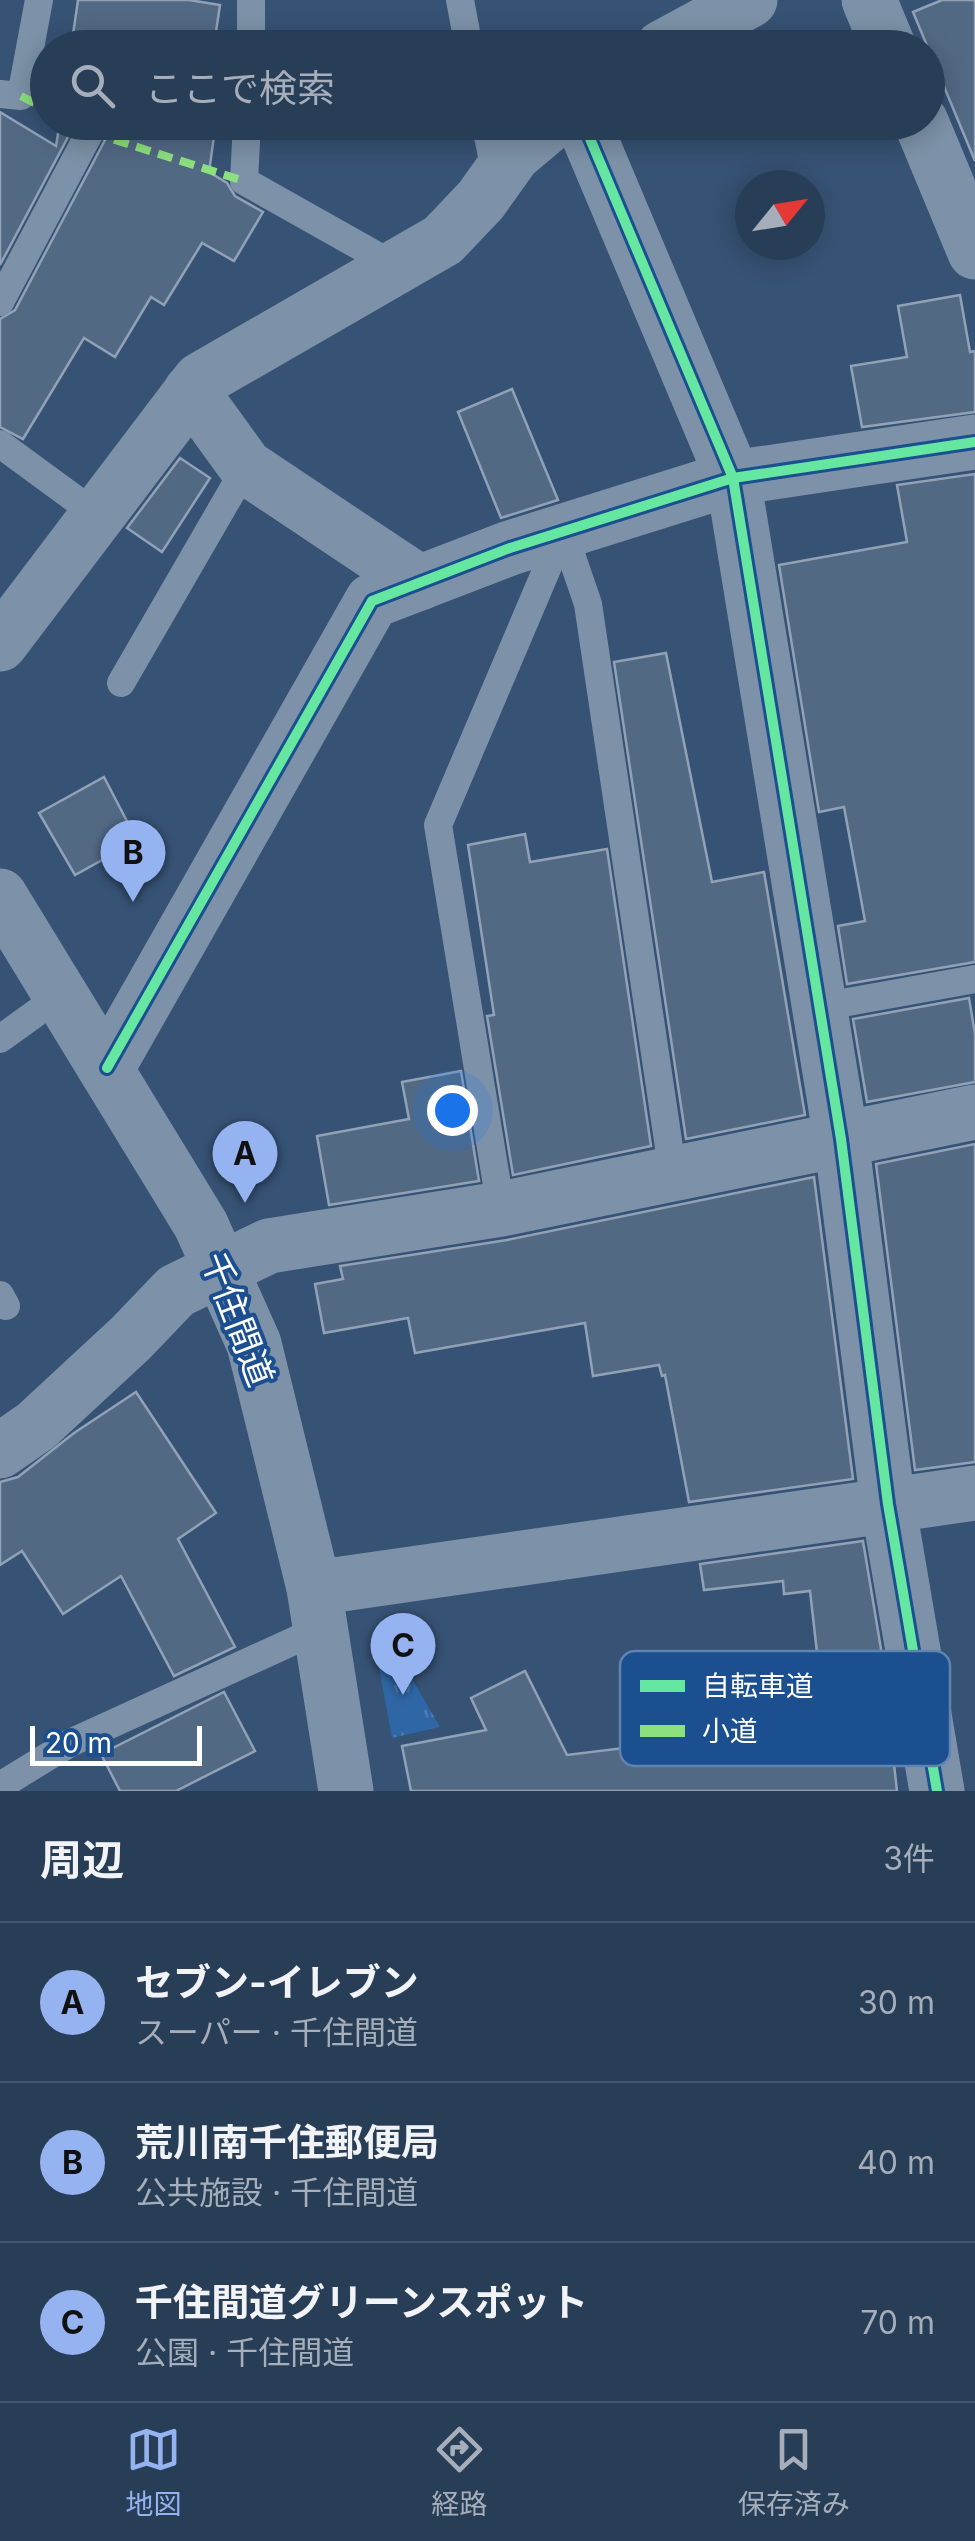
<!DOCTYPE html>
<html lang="ja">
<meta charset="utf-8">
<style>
body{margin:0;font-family:Inter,"Noto Sans JP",sans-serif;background:#30455d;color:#f1f3f6}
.compass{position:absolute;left:735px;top:170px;width:90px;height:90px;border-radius:50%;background:#283e57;box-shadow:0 5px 25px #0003;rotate:60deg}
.scale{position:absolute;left:30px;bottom:25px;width:172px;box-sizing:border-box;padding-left:10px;border:5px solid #fff;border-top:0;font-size:28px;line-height:35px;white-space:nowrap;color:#fff;-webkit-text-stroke:8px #1b4f8f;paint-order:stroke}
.you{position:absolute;left:452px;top:1110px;width:35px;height:35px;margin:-25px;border:8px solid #fff;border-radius:50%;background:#1a73e8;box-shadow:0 0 0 15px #1a73e833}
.badge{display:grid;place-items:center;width:65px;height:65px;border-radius:50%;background:#95b2f1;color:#111;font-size:32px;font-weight:700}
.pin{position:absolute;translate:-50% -82px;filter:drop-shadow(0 2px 5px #0008)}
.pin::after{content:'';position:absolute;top:52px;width:35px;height:30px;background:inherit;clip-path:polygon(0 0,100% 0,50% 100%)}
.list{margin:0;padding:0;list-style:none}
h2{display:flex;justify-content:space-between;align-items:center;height:130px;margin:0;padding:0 40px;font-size:42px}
h2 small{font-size:32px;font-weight:400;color:#a5aeba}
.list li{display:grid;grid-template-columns:65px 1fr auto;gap:30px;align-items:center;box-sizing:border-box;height:160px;padding:0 40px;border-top:2px solid #44576d}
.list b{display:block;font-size:38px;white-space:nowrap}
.list p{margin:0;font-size:32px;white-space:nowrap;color:#a5aeba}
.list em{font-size:32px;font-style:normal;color:#a5aeba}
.icon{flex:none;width:55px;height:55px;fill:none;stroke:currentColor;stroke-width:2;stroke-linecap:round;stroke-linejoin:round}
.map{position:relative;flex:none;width:975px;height:1791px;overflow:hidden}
.search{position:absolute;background:#283e57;box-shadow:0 5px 25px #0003;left:30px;right:30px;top:30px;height:110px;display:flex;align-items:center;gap:25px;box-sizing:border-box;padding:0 35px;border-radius:55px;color:#a5aeba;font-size:38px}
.sheet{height:610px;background:#283e57}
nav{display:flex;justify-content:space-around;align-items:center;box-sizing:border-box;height:140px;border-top:2px solid #44576d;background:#283e57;font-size:28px;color:#a5aeba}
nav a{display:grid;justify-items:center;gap:5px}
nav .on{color:#95b2f1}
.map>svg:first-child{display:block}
.park{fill:url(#park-tufts)}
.building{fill:#526984;stroke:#92a2b6;stroke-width:2.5}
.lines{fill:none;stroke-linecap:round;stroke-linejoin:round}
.service{stroke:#7d92a8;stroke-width:28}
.minor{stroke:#7d92a8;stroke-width:55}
.tertiary{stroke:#7d92a8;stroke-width:55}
.quiet{stroke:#8de07e;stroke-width:8;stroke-dasharray:15 8;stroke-linecap:butt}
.cycleway-casing{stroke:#1b4f8f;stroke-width:16}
.cycleway{stroke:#66e7a1;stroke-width:10}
.labels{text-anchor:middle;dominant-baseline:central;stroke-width:8;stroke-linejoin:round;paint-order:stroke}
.street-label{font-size:35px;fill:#fff;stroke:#1b4f8f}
.key{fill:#1b4f8f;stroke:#5f84b1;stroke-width:2.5}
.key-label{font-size:28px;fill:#fff}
</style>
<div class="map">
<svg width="975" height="1791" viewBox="0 0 975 1791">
<defs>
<pattern id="park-tufts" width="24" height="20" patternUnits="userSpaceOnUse" patternTransform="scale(2.5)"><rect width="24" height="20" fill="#2f66a5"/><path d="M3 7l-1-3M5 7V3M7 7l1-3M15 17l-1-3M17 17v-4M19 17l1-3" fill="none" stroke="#4e7db2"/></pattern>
</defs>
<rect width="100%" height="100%" fill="#365274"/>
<!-- park -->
<path class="park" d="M 400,1658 L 440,1727 L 392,1738 L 378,1662 Z"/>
<!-- building -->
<g class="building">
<path d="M 78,0 L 189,0 L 220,5 L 214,45 L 224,48 L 71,48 Z"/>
<path d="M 942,0 L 975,0 L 975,161 L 913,12 Z"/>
<path d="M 0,112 L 56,146 L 60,122 L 76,122 L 0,265 Z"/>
<path d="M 105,122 L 216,122 L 209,172 L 227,183 L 235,196 L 263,212 L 234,261 L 202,243 L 164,305 L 151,297 L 115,357 L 84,338 L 23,439 L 0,427 L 0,319 L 15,310 L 105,140 Z"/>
<path d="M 960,295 L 970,352 L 975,351 L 975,412 L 862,427 L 851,366 L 907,357 L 898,306 Z"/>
<path d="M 512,389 L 558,500 L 501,518 L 458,412 Z"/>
<path d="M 180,458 L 210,478 L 162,552 L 127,528 Z"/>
<path d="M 975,474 L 975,962 L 847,984 L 838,926 L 865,921 L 844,807 L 819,812 L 779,565 L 907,542 L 897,485 Z"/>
<path d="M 666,653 L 712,882 L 764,872 L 805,1115 L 686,1139 L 614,662 Z"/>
<path d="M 104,777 L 131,829 L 113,839 L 120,850 L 75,875 L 39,813 Z"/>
<path d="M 525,834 L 530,862 L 607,849 L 651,1146 L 513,1175 L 487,1016 L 494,1015 L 468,845 Z"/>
<path d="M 969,998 L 975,1034 L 975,1082 L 867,1102 L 853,1019 Z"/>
<path d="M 461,1071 L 479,1181 L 329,1205 L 317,1136 L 409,1119 L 402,1082 Z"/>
<path d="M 975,1144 L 975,1462 L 915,1470 L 876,1164 Z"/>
<path d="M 814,1177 L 853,1479 L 689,1502 L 665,1375 L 662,1376 L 659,1365 L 593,1376 L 585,1323 L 415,1353 L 408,1318 L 324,1333 L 315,1284 L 343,1279 L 340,1266 L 507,1240 Z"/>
<path d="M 136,1392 L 216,1513 L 178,1539 L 235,1647 L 174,1676 L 121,1576 L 63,1614 L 22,1551 L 0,1565 L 0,1482 L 18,1477 L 74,1433 Z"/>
<path d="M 863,1541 L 882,1655 L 897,1791 L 411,1791 L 402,1746 L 486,1730 L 471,1698 L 525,1671 L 567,1755 L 723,1736 L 722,1727 L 824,1714 L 810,1591 L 784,1594 L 783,1581 L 704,1590 L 700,1564 Z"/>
<path d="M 224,1692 L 255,1751 L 176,1791 L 120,1791 L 101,1754 Z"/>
</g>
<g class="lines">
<!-- service -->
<g class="service">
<path d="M 460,0 L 469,48"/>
<path d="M 251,48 L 251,0"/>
<path d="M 0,94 L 21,96 L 39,0"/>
<path d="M 247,122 L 244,181 L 395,266"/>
<path d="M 485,122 L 496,175"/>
<path d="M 0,302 L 90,132"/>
<path d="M 0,444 L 97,515"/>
<path d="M 563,531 L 588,604 L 673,1174"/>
<path d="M 121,683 L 246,467"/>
<path d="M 820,1007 L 975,979"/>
<path d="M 0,1039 L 61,995"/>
<path d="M 501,1209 L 438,825 L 563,531"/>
<path d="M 0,1295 L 6,1306"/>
<path d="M 0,1786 L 70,1743 L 320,1629"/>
</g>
<!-- minor -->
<g class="minor">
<path d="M 869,0 L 889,48"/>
<path d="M 662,48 L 750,0"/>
<path d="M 583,122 L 733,478 L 841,1139 L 888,1504 L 937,1791"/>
<path d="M 921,122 L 975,252"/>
<path d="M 191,391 L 246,467 L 420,583"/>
<path d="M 0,644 L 200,380 L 443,240 L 481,200 L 513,155 L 552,122"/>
<path d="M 107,1068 L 372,601 L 510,548 L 733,478 L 975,442"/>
<path d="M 0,1451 L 36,1426 L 131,1338 L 176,1291 L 221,1269"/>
<path d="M 314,1588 L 975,1493"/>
</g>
<!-- tertiary -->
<g class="tertiary">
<path d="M 0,896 L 201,1225 L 254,1344 L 314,1588 L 346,1791"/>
<path d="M 221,1269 L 269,1246 L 501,1209 L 975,1112"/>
</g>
<!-- quiet -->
<g class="quiet">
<path d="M 21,96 L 48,110"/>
<path d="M 72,122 L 90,132 L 244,181"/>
</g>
<!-- cycleway casing -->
<g class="cycleway-casing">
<g id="cycleway">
<path d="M 583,122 L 733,478 L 841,1139 L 888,1504 L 937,1791"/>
<path d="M 107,1068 L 372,601 L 510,548 L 733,478 L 975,442"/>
</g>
</g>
<!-- cycleway -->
<use href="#cycleway" class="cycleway"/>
</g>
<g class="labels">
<!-- street labels -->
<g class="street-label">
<text transform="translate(238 1319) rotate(69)">千住間道</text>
</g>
</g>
<!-- legend -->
<rect x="620" y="1651" width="330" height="115" rx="15" class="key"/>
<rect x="640" y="1680" width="45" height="12" fill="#66e7a1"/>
<rect x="640" y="1725" width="45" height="12" fill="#8de07e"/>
<g class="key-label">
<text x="702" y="1696">自転車道</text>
<text x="702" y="1741">小道</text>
</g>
</svg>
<svg class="compass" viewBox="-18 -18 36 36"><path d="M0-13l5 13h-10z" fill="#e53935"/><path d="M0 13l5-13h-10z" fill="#a5aeba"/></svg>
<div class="scale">20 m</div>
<div class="you"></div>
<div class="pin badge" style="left:245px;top:1203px">A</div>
<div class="pin badge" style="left:133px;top:902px">B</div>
<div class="pin badge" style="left:403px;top:1695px">C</div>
<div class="search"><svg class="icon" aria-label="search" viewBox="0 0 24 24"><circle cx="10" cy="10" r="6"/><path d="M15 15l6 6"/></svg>ここで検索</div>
</div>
<section class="sheet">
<h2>周辺<small>3件</small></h2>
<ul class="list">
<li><span class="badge">A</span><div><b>セブン-イレブン</b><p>スーパー · 千住間道</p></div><em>30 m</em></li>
<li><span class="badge">B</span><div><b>荒川南千住郵便局</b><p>公共施設 · 千住間道</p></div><em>40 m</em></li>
<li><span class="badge">C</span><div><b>千住間道グリーンスポット</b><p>公園 · 千住間道</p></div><em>70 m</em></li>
</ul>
</section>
<nav>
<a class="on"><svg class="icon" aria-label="map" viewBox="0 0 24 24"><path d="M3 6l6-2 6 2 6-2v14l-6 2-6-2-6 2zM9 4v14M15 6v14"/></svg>地図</a>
<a><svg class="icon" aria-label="directions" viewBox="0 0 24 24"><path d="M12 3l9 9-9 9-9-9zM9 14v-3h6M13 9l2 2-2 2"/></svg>経路</a>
<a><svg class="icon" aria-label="saved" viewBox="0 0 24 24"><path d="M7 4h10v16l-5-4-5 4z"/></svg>保存済み</a>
</nav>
